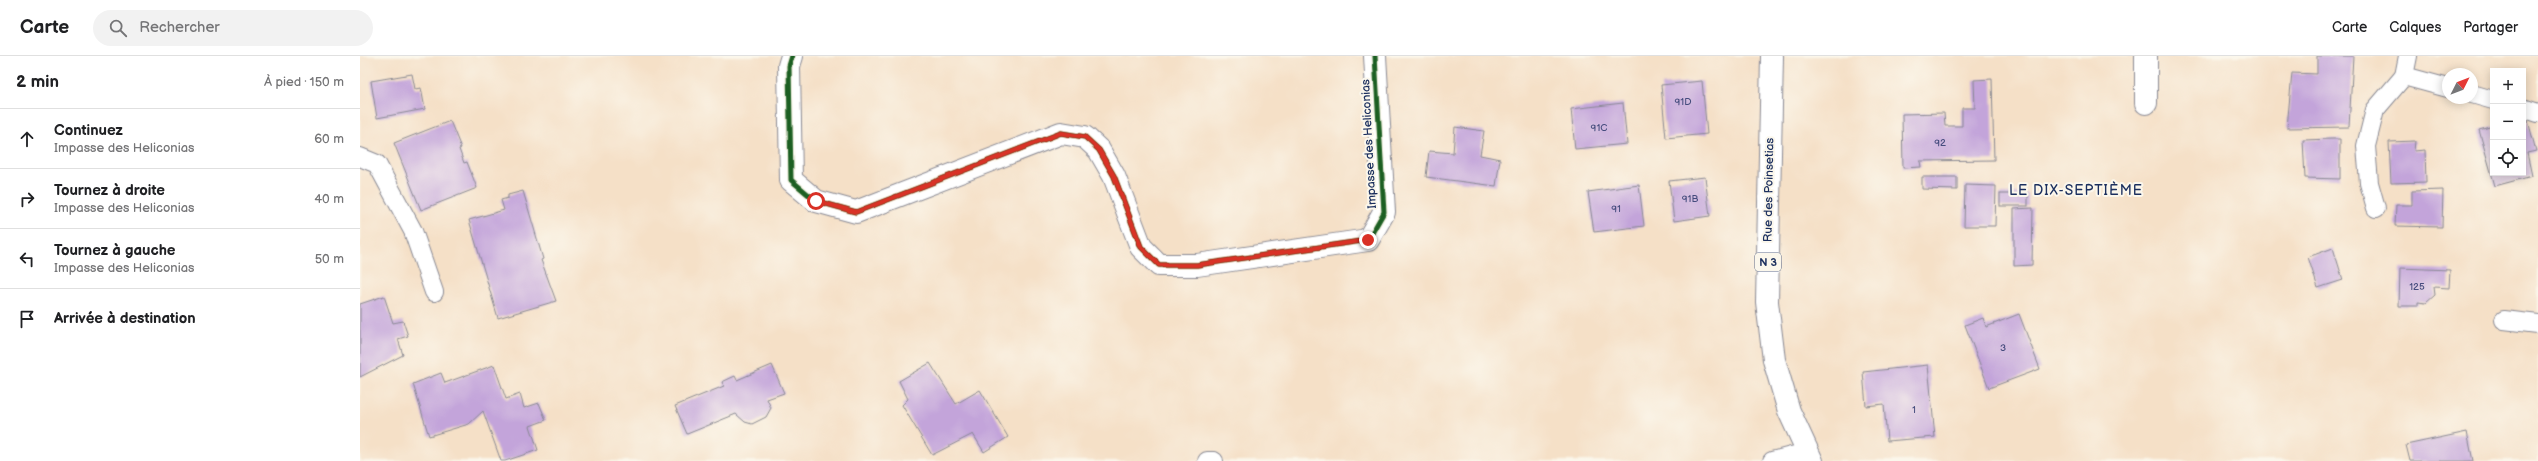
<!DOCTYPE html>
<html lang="fr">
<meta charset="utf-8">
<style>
body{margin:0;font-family:"Balsamiq Sans",sans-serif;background:#f2f2f2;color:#202124}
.controls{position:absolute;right:12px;top:12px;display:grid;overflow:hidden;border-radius:0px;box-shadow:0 2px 10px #0003}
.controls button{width:36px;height:36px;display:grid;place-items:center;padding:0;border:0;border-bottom:1px solid #e0e0e0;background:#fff;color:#202124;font:20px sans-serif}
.compass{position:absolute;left:2082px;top:12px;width:36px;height:36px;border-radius:50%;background:#fff;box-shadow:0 2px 10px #0003;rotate:48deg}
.stop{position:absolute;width:12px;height:12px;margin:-9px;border:3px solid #d93025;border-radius:50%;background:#fff}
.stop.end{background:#d93025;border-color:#fff;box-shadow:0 1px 4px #0008}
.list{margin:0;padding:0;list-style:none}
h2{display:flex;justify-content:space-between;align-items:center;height:52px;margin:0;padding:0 16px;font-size:17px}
h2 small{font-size:13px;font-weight:400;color:#757577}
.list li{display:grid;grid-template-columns:26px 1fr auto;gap:12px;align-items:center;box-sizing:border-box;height:60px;padding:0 16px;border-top:1px solid #e0e0e0}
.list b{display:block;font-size:15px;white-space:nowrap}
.list p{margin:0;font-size:13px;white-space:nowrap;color:#757577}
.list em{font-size:13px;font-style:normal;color:#757577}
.icon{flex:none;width:22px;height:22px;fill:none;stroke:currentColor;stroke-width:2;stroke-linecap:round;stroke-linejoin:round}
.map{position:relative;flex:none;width:2178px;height:405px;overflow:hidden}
header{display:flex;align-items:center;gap:24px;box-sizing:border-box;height:56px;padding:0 20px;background:#fff;border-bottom:1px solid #e0e0e0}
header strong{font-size:19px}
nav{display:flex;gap:22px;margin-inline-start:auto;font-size:14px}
.search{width:280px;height:36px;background:#f2f2f2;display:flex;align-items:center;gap:10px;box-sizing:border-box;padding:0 14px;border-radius:22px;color:#757577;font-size:15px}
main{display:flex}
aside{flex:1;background:#fff}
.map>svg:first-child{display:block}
.building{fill:#c3a4da}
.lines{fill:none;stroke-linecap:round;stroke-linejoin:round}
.lane-casing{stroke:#888892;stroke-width:20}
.street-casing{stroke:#888892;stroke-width:24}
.primary-casing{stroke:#888892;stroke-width:24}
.lane{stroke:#fff;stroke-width:18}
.street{stroke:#fff;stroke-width:22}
.primary{stroke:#fff;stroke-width:22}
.cycleway-casing{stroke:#fbf7ec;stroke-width:8}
.cycleway{stroke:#1b5e20;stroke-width:5}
.route{stroke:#d93025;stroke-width:5}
.labels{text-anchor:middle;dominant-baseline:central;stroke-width:4;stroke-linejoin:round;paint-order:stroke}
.number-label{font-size:10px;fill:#454c7d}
.shield{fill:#fbf7ec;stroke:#5e6b89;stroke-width:1}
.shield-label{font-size:11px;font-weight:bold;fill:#1b2f5e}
.street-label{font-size:12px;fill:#1b2f5e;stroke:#fbf7ec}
.quarter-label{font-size:14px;letter-spacing:1px;fill:#1b2f5e;stroke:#fbf7ec}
</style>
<header>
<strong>Carte</strong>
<div class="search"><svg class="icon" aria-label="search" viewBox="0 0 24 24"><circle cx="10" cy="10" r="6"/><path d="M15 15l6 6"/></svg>Rechercher</div>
<nav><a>Carte</a><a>Calques</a><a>Partager</a></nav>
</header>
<main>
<aside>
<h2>2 min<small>À pied · 150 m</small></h2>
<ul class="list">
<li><svg class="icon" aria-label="ahead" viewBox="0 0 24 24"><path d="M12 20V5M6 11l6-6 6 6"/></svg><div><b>Continuez</b><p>Impasse des Heliconias</p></div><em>60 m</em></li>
<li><svg class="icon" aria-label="right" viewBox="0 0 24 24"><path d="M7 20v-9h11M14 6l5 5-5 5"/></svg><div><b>Tournez à droite</b><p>Impasse des Heliconias</p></div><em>40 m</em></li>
<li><svg class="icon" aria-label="left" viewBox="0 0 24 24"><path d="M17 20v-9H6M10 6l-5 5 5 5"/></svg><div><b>Tournez à gauche</b><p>Impasse des Heliconias</p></div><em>50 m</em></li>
<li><svg class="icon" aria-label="arrive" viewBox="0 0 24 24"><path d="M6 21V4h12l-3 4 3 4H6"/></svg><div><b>Arrivée à destination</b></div></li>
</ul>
</aside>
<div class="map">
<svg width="2178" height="405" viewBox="0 0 2178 405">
<rect width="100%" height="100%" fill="#fbf7ec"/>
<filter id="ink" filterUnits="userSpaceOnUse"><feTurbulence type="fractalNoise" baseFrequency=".025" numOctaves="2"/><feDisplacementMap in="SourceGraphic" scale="8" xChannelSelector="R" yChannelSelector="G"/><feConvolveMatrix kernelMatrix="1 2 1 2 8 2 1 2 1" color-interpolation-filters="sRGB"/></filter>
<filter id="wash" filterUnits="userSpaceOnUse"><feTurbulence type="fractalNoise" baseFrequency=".012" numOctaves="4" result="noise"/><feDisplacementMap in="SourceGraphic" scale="16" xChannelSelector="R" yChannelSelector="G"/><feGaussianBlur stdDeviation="0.9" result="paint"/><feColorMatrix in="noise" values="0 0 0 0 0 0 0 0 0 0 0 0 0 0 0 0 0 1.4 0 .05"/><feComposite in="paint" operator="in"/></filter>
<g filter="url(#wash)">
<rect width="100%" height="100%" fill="#f5e0c7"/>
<g id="blocks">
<!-- building -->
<g class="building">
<path d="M 1957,0 L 1993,0 L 1989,71 L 1927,72 L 1932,17 L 1957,18 Z"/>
<path d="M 52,18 L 55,33 L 61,32 L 65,53 L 17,62 L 11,25 Z"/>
<path d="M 1632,23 L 1634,104 L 1560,105 L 1561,111 L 1543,112 L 1542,58 L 1584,57 L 1585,70 L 1602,70 L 1602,52 L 1615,52 L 1614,24 Z"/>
<path d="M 1342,25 L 1347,78 L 1306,82 L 1301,29 Z"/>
<path d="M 1263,47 L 1267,88 L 1215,93 L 1211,53 Z"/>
<path d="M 2167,61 L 2176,95 L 2167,97 L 2172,120 L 2135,130 L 2119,74 L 2133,70 L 2133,117 L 2163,117 L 2163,62 Z"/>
<path d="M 90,65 L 101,92 L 99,93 L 104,107 L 107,106 L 117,132 L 61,154 L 34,87 Z"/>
<path d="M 1095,71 L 1124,75 L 1120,99 L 1140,103 L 1136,130 L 1066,121 L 1069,95 L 1093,97 Z"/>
<path d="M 1972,83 L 1980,83 L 1980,123 L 1945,122 L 1943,84 Z"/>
<path d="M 2055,85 L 2054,95 L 2065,94 L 2066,126 L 2031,127 L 2029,86 Z"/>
<path d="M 1345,121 L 1350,160 L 1314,165 L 1309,125 Z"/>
<path d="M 1562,121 L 1597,121 L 1597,134 L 1562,133 Z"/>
<path d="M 1279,129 L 1284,170 L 1234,176 L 1228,136 Z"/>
<path d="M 1605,129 L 1636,130 L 1635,170 L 1604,170 Z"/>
<path d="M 2083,134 L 2082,171 L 2035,170 L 2036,149 L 2052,149 L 2052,135 Z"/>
<path d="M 163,135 L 183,203 L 181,204 L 196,245 L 138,262 L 109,164 L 144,154 L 141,144 L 148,142 L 148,139 Z"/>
<rect x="1640" y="138" width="28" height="12"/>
<path d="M 1673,152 L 1672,209 L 1654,210 L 1654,153 Z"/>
<path d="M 1973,192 L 1983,224 L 1958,232 L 1948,201 Z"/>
<path d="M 2040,212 L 2090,214 L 2089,232 L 2074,231 L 2075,239 L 2066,247 L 2058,246 L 2058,250 L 2039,250 Z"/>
<path d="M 24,240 L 33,267 L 43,265 L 48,280 L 38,283 L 43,299 L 0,321 L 0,248 Z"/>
<path d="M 1659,258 L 1680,313 L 1629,332 L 1605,269 L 1623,262 L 1626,271 Z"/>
<path d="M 570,307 L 596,348 L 620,334 L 648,381 L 624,396 L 613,378 L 572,399 L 542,349 L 548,343 L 539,325 Z"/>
<path d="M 134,309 L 146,343 L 160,338 L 164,352 L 179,347 L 186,364 L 170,370 L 178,394 L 145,405 L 141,405 L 123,355 L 109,368 L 69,380 L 53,328 L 81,317 L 85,327 Z"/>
<path d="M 412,309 L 424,337 L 407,343 L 411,352 L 406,361 L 392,368 L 385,366 L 376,358 L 327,378 L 315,350 L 364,330 L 362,326 L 375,320 L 377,324 Z"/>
<path d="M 1568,309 L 1575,381 L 1527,385 L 1524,348 L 1506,350 L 1503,316 Z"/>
<path d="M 2107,376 L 2113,405 L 2050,405 L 2046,389 Z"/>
</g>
</g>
</g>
<g filter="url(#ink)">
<use href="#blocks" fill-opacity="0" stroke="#888892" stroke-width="1"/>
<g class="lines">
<!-- lane casing -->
<g class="lane-casing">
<g id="lane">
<path d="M 2044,20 L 2048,0"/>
<path d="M 2112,38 L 2133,44"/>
<path d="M 2163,52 L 2178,57"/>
<path d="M 0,101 L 17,108 L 53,175 L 74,236"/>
<path d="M 2016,152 L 2009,127 L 2006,90 L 2015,54 L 2044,20 L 2088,32"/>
<path d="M 2144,264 L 2178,268"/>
<path d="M 847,405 L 854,405"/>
<path d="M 1412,405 L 1447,396"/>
</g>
</g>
<!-- street casing -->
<g class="street-casing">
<g id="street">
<path d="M 432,0 L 429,10 L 431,124 L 456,145 L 496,156 L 701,77 L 725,81 L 739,94 L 754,120 L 781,191 L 799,209 L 837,209 L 1008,184 L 1024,156 L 1015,0"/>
<path d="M 1786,0 L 1786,47"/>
</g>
</g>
<!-- primary casing -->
<g class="primary-casing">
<path id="primary" d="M 1412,0 L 1407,246 L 1414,304 L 1429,355 L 1452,405"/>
</g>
<!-- lane -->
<use href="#lane" class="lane"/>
<!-- street -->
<use href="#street" class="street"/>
<!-- primary -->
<use href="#primary" class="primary"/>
<!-- cycleway casing -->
<g class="cycleway-casing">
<path id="cycleway" d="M 432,0 L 429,10 L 431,124 L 456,145 L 496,156 L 701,77 L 725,81 L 739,94 L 754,120 L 781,191 L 799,209 L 837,209 L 1008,184 L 1024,156 L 1015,0"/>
</g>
<!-- cycleway -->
<use href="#cycleway" class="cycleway"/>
</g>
</g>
<g class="lines" filter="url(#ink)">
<!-- route -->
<path class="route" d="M 456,145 L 496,156 L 701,77 L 725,81 L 739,94 L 754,120 L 781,191 L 799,209 L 837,209 L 1008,184"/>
</g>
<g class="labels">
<!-- number labels -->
<g class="number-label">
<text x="1323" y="46">91D</text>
<text x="1239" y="72">91C</text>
<text x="1580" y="87">92</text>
<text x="1330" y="143">91B</text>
<text x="1256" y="153">91</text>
<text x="2057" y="231">125</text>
<text x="1643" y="292">3</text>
<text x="1554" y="354">1</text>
</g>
<!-- shield labels -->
<rect class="shield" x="1395" y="197" width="26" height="18" rx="3"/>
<g class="shield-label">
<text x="1408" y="206">N 3</text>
</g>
<!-- street labels -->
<g class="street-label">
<text transform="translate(1009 88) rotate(-93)">Impasse des Heliconias</text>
<text transform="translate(1409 134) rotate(-89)">Rue des Poinsetias</text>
</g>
<!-- quarter labels -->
<g class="quarter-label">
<text x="1716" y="134">LE DIX-SEPTIÈME</text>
</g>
</g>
</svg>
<div class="controls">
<button>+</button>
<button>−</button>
<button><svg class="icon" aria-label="locate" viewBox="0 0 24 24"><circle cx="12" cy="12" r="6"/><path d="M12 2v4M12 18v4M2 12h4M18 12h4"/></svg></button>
</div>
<svg class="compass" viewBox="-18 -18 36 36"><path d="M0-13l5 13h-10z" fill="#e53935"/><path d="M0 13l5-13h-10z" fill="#757577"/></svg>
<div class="stop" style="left:456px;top:145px"></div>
<div class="stop end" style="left:1008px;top:184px"></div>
</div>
</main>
